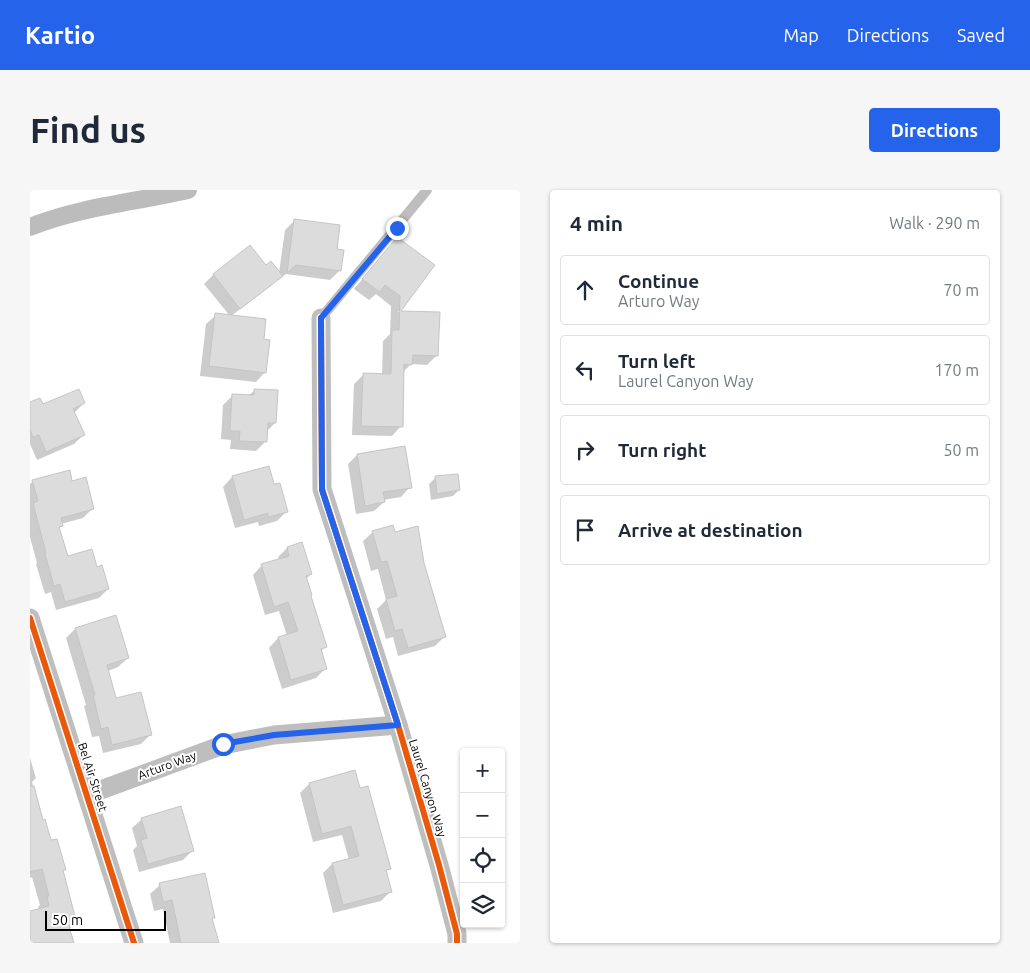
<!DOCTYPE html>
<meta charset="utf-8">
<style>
body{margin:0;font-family:Ubuntu,sans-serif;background:#f6f6f7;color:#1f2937}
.controls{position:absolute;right:15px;bottom:15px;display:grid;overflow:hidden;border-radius:5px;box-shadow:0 1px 4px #0004}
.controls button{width:45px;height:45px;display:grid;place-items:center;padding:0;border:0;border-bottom:1px solid #e0e1e3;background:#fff;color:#1f2937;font:25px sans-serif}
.scale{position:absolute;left:15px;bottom:12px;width:121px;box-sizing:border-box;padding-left:5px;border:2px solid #000;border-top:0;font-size:14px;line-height:18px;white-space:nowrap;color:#000;-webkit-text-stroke:4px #fff;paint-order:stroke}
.stop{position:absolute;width:15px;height:15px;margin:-11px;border:4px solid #2563eb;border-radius:50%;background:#fff}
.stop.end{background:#2563eb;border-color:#fff;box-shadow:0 1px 5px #0008}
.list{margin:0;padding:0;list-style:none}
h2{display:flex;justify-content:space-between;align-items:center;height:65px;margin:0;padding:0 20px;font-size:21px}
h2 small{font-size:16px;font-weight:400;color:#747a83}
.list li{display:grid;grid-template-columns:32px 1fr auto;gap:15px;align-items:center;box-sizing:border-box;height:70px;margin:0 10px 10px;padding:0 10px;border:1px solid #e0e1e3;border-radius:5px}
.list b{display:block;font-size:19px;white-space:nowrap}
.list p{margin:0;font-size:16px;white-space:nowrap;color:#747a83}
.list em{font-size:16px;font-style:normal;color:#747a83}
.icon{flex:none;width:28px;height:28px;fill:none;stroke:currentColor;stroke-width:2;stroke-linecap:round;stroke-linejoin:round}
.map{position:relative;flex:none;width:490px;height:753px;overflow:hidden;border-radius:5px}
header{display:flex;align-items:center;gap:30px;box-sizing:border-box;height:70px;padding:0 25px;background:#2563eb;color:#fff}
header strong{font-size:24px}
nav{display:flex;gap:28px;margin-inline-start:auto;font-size:18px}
.intro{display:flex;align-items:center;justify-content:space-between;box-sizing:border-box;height:120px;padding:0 30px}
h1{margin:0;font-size:35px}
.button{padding:12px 22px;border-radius:5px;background:#2563eb;color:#fff;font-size:18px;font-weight:700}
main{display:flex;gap:30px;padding:0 30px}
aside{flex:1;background:#fff;border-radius:5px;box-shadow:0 1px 4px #0004}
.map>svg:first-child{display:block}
.shadow{fill:#0003}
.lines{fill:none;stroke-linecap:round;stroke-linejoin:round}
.canal{stroke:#bcbcbc;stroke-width:18}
.building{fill:#dcdcdc;stroke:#c5c5c5}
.service{stroke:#bebebe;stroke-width:10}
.minor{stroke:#bebebe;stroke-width:19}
.cycleway-casing{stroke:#fff;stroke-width:9}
.cycleway{stroke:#e8590c;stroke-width:6}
.route{stroke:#2563eb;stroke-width:6}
.labels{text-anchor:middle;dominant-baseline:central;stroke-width:4;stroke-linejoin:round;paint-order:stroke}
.street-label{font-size:12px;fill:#000;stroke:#fff}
</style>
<header>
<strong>Kartio</strong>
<nav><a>Map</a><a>Directions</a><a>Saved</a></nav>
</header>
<div class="intro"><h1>Find us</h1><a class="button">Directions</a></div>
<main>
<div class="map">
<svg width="490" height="753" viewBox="0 0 490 753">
<rect width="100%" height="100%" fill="#fff"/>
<!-- shadow -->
<g class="shadow">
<path d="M 265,30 L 306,60 L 309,81 L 300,90 L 256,84 L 248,90 L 248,88 L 242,95 L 201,126 L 232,150 L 235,182 L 226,192 L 170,186 L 176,134 L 186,125 L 200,126 L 174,94 L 184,84 L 235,77 L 249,83 L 255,40 Z"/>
<path d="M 367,48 L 404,75 L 368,122 L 408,124 L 407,165 L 397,175 L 381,174 L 373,182 L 371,236 L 362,246 L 322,245 L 324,194 L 333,185 L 352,185 L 353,151 L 360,144 L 361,116 L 346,104 L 339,110 L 324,99 L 358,58 Z"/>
<path d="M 225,200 L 245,233 L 236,242 L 236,251 L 226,261 L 200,259 L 201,250 L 191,249 L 193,215 L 202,206 L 218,206 Z"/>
<path d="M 54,213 L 44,223 L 53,245 L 44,254 L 7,270 L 0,254 L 0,214 L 13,216 Z"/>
<path d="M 327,265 L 380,297 L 371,307 L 353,310 L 354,312 L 344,321 L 326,324 L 318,274 Z"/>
<path d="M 238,277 L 243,296 L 257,321 L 247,331 L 229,336 L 228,332 L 205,338 L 193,297 L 202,287 Z"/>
<path d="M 427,285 L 429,300 L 423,306 L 401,310 L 399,294 L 405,288 Z"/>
<path d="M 3,291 L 42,292 L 62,319 L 53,328 L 31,334 L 31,336 L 28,339 L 37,367 L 66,378 L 78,399 L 69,408 L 26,420 L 21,402 L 15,404 L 6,374 L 7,373 L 0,347 L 0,294 Z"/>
<path d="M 343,342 L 364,344 L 393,373 L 414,447 L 405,456 L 368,466 L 363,447 L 356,449 L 347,419 L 356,410 L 348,379 L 341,381 L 333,351 Z"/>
<path d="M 257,358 L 281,384 L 276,389 L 279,406 L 295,457 L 290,462 L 295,479 L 286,488 L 252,499 L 239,458 L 248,448 L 257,446 L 249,421 L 235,425 L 223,385 L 232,375 L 249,370 L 248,367 Z"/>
<path d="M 45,439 L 98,468 L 88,477 L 78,481 L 86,509 L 120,545 L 111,554 L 73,563 L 69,546 L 62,547 L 54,516 L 56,515 L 36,448 Z"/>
<path d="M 0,568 L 6,588 L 2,592 L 13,631 L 20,652 L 34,679 L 32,682 L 45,733 L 39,740 L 42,753 L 0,753 L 0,722 L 9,720 L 8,717 L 10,715 L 2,687 L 0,688 Z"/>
<path d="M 325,582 L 329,600 L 359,678 L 355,682 L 360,702 L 351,711 L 303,723 L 293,683 L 302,674 L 319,670 L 312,645 L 283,652 L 270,603 L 279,594 Z"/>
<path d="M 112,629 L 163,660 L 153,670 L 109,682 L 103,660 L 107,656 L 102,638 Z"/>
<path d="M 130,695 L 183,727 L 181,729 L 188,753 L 140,753 L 133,719 L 124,721 L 120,704 Z"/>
</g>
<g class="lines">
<!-- canal -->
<path class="canal" d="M 0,37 C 50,17 106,12 158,0"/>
</g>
<!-- building -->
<g class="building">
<path d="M 264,29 L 310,35 L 307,59 L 314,60 L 311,81 L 266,75 L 257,83 Z"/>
<path d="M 367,47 L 405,75 L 371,121 L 410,122 L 408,166 L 383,165 L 382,175 L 374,174 L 373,237 L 331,236 L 333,183 L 361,184 L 362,140 L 369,140 L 370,106 L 355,95 L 350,102 L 332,89 Z"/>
<path d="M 220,55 L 236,75 L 241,71 L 253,86 L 210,119 L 183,84 Z"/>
<path d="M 185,123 L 236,129 L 234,149 L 240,150 L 236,183 L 179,176 Z"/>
<path d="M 49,199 L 55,213 L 43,219 L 55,245 L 16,262 L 9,245 L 3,247 L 0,240 L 0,212 L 10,208 L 13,214 Z"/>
<path d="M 224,199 L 248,200 L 246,233 L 238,233 L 237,252 L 209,251 L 210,241 L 200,241 L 202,204 L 224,205 Z"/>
<path d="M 375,256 L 382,298 L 353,302 L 355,312 L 335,316 L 327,264 Z"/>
<path d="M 239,276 L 244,294 L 250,293 L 258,322 L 238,327 L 238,323 L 214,330 L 202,286 Z"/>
<path d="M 40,280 L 42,291 L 56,287 L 64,319 L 31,328 L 33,336 L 29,337 L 38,366 L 62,359 L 67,377 L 72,375 L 79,399 L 35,412 L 30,394 L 24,396 L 15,364 L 16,363 L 3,313 L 8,311 L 2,290 Z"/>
<path d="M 428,284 L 430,300 L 407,304 L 405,286 Z"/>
<path d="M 363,335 L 365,342 L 388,336 L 394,373 L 416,447 L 378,458 L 372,439 L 365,441 L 356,409 L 367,406 L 357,371 L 351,372 L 342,341 Z"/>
<path d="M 272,352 L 282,384 L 276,386 L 282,405 L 281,406 L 297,457 L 291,459 L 297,479 L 261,490 L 248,447 L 268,441 L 258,412 L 244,417 L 231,374 L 259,366 L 257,357 Z"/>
<path d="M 86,425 L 99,468 L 77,475 L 86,508 L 111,502 L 122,545 L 82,555 L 78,537 L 71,539 L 63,505 L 65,505 L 45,438 Z"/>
<path d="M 325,580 L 330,598 L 338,596 L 361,679 L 356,680 L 362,702 L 313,715 L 302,673 L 329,666 L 321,636 L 292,644 L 279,593 Z"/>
<path d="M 0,596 L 4,596 L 13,630 L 15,629 L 21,650 L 27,649 L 36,680 L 33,680 L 47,734 L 39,736 L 44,753 L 0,753 L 0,721 L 19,716 L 17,706 L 19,706 L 12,679 L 0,682 Z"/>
<path d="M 151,616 L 164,661 L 118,674 L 111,650 L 117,648 L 111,628 Z"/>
<path d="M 175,683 L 185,728 L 182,728 L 189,753 L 151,753 L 142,710 L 133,712 L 129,693 Z"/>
</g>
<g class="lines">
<!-- service -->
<path class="service" d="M 291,128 L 397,0"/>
<!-- minor -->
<g class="minor">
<path d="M 291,128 L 292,299 L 368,535 L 409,675 L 427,744 L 427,753"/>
<path d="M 0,428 L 104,753"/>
<path d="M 57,605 L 193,555 L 244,545 L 368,535"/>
</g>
<!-- cycleway casing -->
<g class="cycleway-casing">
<g id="cycleway">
<path d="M 291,128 L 292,299 L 368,535 L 409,675 L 427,744 L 427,753"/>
<path d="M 0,428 L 104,753"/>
</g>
</g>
<!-- cycleway -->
<use href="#cycleway" class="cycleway"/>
</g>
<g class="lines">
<!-- route -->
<path class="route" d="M 193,554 L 244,545 L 368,535 L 292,300 L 291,128 L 367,38"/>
</g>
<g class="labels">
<!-- street labels -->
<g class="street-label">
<text transform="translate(137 575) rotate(-20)">Arturo Way</text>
<text transform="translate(63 587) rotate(72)">Bel Air Street</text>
<text transform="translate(398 598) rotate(73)">Laurel Canyon Way</text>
</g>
</g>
</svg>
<div class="controls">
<button>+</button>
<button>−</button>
<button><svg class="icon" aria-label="locate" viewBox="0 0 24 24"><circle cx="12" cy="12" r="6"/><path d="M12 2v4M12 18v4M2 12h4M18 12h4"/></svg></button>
<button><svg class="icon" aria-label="layers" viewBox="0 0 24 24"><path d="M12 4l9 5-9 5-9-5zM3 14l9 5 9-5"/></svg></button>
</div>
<div class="scale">50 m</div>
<div class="stop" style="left:193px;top:554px"></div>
<div class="stop end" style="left:367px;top:38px"></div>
</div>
<aside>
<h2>4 min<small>Walk · 290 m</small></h2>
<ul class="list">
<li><svg class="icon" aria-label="ahead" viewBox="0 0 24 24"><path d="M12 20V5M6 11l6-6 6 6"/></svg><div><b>Continue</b><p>Arturo Way</p></div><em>70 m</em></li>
<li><svg class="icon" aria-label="left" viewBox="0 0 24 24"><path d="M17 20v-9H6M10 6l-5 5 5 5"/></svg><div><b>Turn left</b><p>Laurel Canyon Way</p></div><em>170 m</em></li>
<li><svg class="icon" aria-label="right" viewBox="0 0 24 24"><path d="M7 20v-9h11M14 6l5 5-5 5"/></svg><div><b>Turn right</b></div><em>50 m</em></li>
<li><svg class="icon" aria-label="arrive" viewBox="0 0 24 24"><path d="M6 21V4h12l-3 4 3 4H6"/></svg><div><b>Arrive at destination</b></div></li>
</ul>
</aside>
</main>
